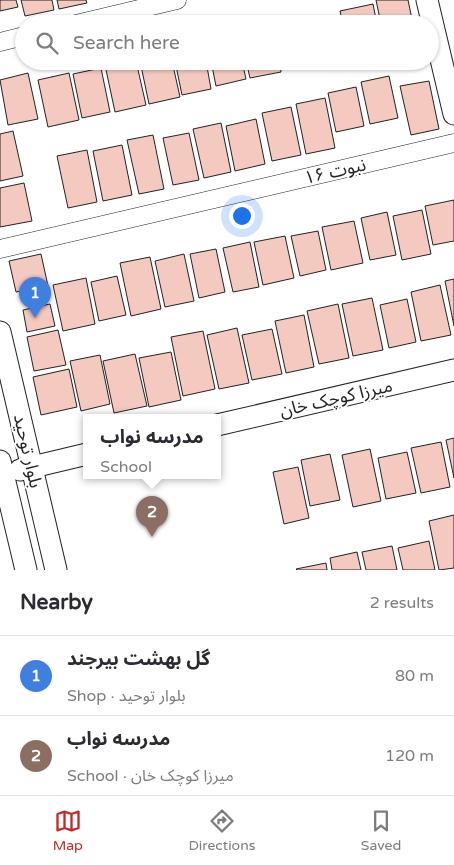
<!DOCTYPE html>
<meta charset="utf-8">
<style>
body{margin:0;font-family:"Varela Round","Noto Sans Arabic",sans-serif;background:#f2f2f3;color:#2b2b33}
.you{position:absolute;left:241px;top:215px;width:18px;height:18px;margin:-12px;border:4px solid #fff;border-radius:50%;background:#1a73e8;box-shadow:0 0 0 8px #1a73e833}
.badge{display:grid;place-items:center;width:32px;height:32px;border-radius:50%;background:#c62828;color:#fff;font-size:16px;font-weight:700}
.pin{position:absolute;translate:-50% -41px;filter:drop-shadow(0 1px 2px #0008)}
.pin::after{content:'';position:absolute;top:26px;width:18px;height:15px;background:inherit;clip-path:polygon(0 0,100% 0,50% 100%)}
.popup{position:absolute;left:83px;top:414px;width:138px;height:65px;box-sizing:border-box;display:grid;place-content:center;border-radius:0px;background:#fff;filter:drop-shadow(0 1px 4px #0005);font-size:16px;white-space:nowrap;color:#7c7c81}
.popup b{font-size:19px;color:#2b2b33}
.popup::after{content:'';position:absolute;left:50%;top:100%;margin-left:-10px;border:10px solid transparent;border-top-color:#fff}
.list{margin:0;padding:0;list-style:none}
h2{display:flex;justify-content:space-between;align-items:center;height:65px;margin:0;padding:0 20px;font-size:21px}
h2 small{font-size:16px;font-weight:400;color:#7c7c81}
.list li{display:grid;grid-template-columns:32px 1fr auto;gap:15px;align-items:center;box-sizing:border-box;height:80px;padding:0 20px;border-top:1px solid #e1e1e2}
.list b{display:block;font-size:19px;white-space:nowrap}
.list p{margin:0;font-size:16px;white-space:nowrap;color:#7c7c81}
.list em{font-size:16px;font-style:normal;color:#7c7c81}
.icon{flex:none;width:28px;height:28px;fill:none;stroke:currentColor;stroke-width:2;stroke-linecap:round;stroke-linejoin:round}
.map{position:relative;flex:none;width:454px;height:570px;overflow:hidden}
.search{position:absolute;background:#fff;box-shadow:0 1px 4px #0004;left:15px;right:15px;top:15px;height:55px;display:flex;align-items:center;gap:12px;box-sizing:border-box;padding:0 18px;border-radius:28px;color:#7c7c81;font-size:19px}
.sheet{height:225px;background:#fff}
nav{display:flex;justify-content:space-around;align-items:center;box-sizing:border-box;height:70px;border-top:1px solid #e1e1e2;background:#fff;font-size:14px;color:#7c7c81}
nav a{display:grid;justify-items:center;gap:2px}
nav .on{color:#c62828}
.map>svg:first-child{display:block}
.building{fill:#f3c9c0;stroke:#222}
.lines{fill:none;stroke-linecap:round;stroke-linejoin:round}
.minor-casing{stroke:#222;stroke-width:19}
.tertiary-casing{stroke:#222;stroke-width:23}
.minor{stroke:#fff;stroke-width:18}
.tertiary{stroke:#fff;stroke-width:21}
.labels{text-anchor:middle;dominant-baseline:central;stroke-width:4;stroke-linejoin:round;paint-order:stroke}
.street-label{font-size:18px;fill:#222;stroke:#fff}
</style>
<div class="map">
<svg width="454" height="570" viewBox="0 0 454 570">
<rect width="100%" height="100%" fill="#fff"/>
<!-- building -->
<g class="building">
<path d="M 0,0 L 16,0 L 18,7 L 0,11 Z"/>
<path d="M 21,0 L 52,0 L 54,10 L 25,16 Z"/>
<path d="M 57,0 L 86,0 L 87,3 L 59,9 Z"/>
<path d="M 376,0 L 408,0 L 413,24 L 381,24 Z"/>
<path d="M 373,4 L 377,24 L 343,24 L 340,11 Z"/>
<path d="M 305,18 L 306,24 L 276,24 Z"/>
<path d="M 338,18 L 339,24 L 312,24 Z"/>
<path d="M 120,61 L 136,61 L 146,105 L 115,112 L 105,65 Z"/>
<path d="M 140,61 L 172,61 L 180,97 L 149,104 Z"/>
<path d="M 175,61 L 206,61 L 211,89 L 182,95 Z"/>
<path d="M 211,61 L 242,61 L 246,79 L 216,86 Z"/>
<path d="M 246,61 L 279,61 L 281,72 L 250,78 Z"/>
<path d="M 282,61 L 314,61 L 315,62 L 284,68 Z"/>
<path d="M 101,68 L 110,112 L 82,118 L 73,74 Z"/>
<path d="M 28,73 L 38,119 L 8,125 L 0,80 Z"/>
<path d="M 69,73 L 79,120 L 48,127 L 38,80 Z"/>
<path d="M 389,76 L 398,118 L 370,124 L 361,82 Z"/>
<path d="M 429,81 L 439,129 L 411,135 L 400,86 Z"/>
<path d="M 356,87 L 364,126 L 336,132 L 328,93 Z"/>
<path d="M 325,98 L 335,148 L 306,154 L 296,104 Z"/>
<path d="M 291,107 L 301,155 L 272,161 L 262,113 Z"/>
<path d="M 256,119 L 265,164 L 235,171 L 226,126 Z"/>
<path d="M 221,123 L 231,172 L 204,178 L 193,129 Z"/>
<path d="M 13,131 L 23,176 L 0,181 L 0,134 Z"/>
<path d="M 189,133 L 199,180 L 173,185 L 163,138 Z"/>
<path d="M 153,135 L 164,189 L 139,194 L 127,140 Z"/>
<path d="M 122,145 L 132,195 L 103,201 L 93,151 Z"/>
<path d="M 87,150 L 97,202 L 68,208 L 57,156 Z"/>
<path d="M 24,183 L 32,221 L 0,227 L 0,188 Z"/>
<path d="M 454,200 L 454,241 L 433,245 L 425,206 Z"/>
<path d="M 422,210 L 431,254 L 402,260 L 393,216 Z"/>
<path d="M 387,212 L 396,255 L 370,260 L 361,218 Z"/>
<path d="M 354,221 L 363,263 L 331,270 L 322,227 Z"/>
<path d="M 318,231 L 326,270 L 300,276 L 291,236 Z"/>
<path d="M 285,236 L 294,278 L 263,285 L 254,242 Z"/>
<path d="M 250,242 L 259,287 L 233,292 L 223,248 Z"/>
<path d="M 216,249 L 225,292 L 199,298 L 190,254 Z"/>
<path d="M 41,254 L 48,286 L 16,292 L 9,261 Z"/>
<path d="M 184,254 L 194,301 L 165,307 L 155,261 Z"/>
<path d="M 150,257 L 161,309 L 131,316 L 120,263 Z"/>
<path d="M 117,276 L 126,315 L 99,321 L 91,282 Z"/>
<path d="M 86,278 L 95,324 L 63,331 L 53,285 Z"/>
<path d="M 454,279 L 454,326 L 445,281 Z"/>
<path d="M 440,285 L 451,335 L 421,341 L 411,292 Z"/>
<path d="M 372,298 L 383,350 L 353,356 L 342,304 Z"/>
<path d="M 407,299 L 416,342 L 389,348 L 380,305 Z"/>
<path d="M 50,304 L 55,326 L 27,332 L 23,310 Z"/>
<path d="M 338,304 L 349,358 L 319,364 L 307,311 Z"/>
<path d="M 304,315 L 314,367 L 286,373 L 275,321 Z"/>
<path d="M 237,328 L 249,383 L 219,389 L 207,335 Z"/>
<path d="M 272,329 L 282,374 L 252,380 L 242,335 Z"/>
<path d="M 58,330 L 66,365 L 34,371 L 27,337 Z"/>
<path d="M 203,331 L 215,389 L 183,396 L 171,337 Z"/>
<path d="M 171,352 L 181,400 L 149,407 L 139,358 Z"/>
<path d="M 135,354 L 147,406 L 114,413 L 103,361 Z"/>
<path d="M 100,355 L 110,404 L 81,411 L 70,361 Z"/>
<path d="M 69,369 L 77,407 L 41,415 L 33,377 Z"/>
<path d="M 454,438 L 454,478 L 446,440 Z"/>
<path d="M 441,442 L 450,487 L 421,493 L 411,448 Z"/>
<path d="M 370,449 L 381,501 L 353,507 L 342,455 Z"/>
<path d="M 407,452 L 416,493 L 386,499 L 378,458 Z"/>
<path d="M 330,454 L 340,500 L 310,506 L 301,460 Z"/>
<path d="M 298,467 L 309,518 L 284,524 L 273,472 Z"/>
<path d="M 454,515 L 454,568 L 439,570 L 429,521 Z"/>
<path d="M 429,541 L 435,570 L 403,570 L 398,548 Z"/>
<path d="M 392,546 L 397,570 L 366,570 L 362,552 Z"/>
<path d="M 357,552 L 361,570 L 332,570 L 330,558 Z"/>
<path d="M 326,563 L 327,570 L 297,570 L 296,569 Z"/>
</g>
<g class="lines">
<!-- minor casing -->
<g class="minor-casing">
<g id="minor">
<path d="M 76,24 L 177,0"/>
<path d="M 0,42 L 24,36"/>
<path d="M 0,249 L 454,143"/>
</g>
</g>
<!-- tertiary casing -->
<g class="tertiary-casing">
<g id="tertiary">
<path d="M 427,0 L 454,114"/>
<path d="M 0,332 L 56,570"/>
<path d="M 217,425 L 454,370"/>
<path d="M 0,461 L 26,570"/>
<path d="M 20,470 L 87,454"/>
</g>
</g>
<!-- minor -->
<use href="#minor" class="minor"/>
<!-- tertiary -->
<use href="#tertiary" class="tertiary"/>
</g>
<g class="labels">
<!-- street labels -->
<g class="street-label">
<text transform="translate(335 171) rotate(-13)">نبوت ۱۶</text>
<text transform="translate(336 398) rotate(-13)">میرزا کوچک خان</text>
<text transform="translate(28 451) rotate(77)">بلوار توحید</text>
</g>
</g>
</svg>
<div class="you"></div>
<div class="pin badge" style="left:35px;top:318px;background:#3f7fe0">1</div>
<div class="pin badge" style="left:152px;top:537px;background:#8d6e63">2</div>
<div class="popup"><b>مدرسه نواب</b>School</div>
<div class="search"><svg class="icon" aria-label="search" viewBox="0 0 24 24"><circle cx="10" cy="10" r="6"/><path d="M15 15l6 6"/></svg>Search here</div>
</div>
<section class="sheet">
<h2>Nearby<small>2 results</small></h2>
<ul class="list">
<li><span class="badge" style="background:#3f7fe0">1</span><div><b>گل بهشت بیرجند</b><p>Shop · بلوار توحید</p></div><em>80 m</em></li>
<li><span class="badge" style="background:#8d6e63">2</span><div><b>مدرسه نواب</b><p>School · میرزا کوچک خان</p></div><em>120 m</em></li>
</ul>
</section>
<nav>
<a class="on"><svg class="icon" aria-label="map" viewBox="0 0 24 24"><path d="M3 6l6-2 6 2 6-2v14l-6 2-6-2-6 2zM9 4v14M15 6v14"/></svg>Map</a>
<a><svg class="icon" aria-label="directions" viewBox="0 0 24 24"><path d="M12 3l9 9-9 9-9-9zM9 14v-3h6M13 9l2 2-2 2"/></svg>Directions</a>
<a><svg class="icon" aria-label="saved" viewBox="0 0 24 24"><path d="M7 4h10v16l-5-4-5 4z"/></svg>Saved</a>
</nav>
